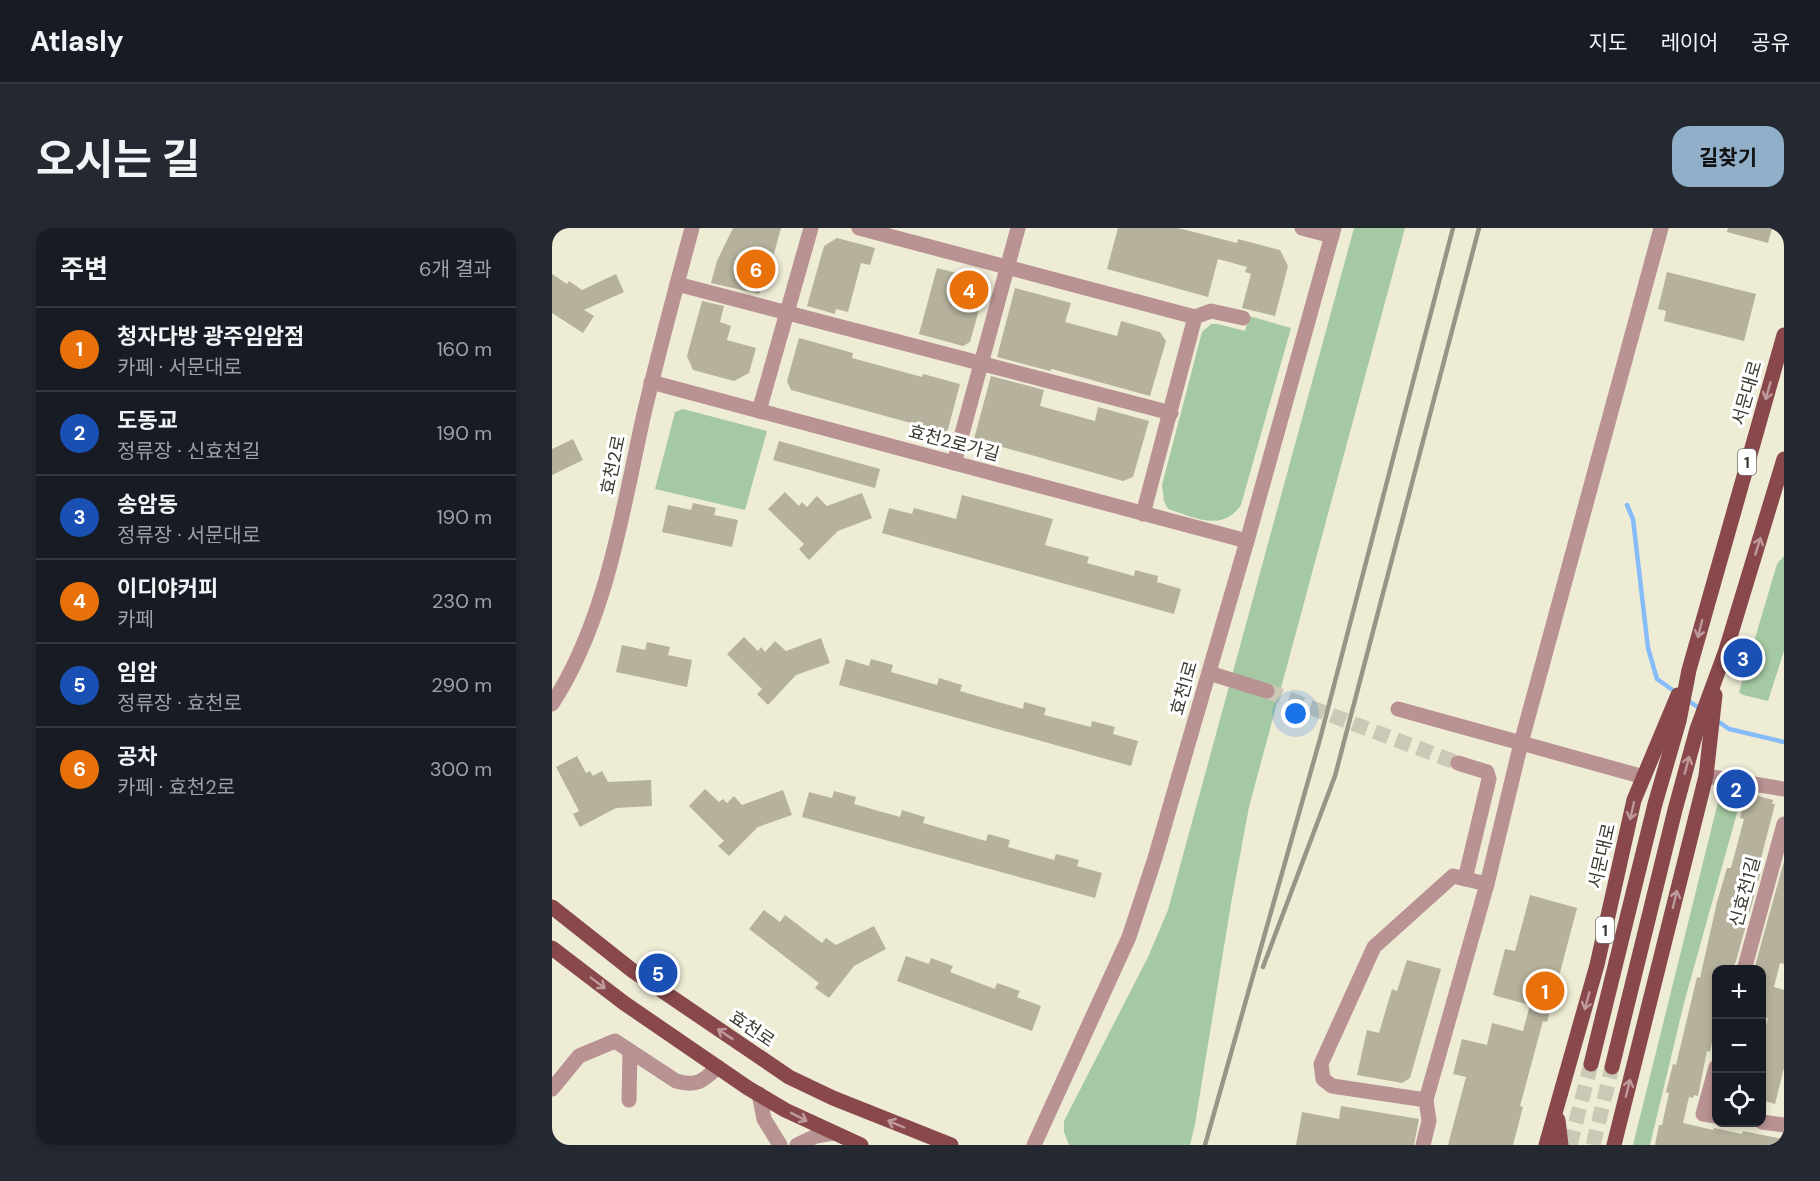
<!DOCTYPE html>
<html lang="ko">
<meta charset="utf-8">
<style>
body{margin:0;font-family:"DM Sans","Noto Sans KR",sans-serif;background:#242831;color:#f1f3f6}
.controls{position:absolute;right:18px;bottom:18px;display:grid;overflow:hidden;border-radius:12px;box-shadow:0 3px 9px #0003}
.controls button{width:54px;height:54px;display:grid;place-items:center;padding:0;border:0;border-bottom:2px solid #363941;background:#171b24;color:#f1f3f6;font:30px sans-serif}
.you{position:absolute;left:744px;top:486px;width:21px;height:21px;margin:-15px;border:4px solid #fff;border-radius:50%;background:#1a73e8;box-shadow:0 0 0 9px #1a73e833}
.badge{display:grid;place-items:center;width:39px;height:39px;border-radius:50%;background:#91afc9;color:#fff;font-size:20px;font-weight:700}
.pin{position:absolute;translate:-50% -50%;border:3px solid #fff;box-shadow:0 2px 6px #0006}
.list{margin:0;padding:0;list-style:none}
h2{display:flex;justify-content:space-between;align-items:center;height:78px;margin:0;padding:0 24px;font-size:26px}
h2 small{font-size:20px;font-weight:400;color:#9ea1a6}
.list li{display:grid;grid-template-columns:39px 1fr auto;gap:18px;align-items:center;box-sizing:border-box;height:84px;padding:0 24px;border-top:2px solid #363941}
.list b{display:block;font-size:22px;white-space:nowrap}
.list p{margin:0;font-size:20px;white-space:nowrap;color:#9ea1a6}
.list em{font-size:20px;font-style:normal;color:#9ea1a6}
.icon{flex:none;width:33px;height:33px;fill:none;stroke:currentColor;stroke-width:2;stroke-linecap:round;stroke-linejoin:round}
.map{position:relative;flex:none;width:1232px;height:917px;overflow:hidden;border-radius:18px}
header{display:flex;align-items:center;gap:36px;box-sizing:border-box;height:84px;padding:0 30px;background:#171b24;border-bottom:2px solid #363941}
header strong{font-size:28px}
nav{display:flex;gap:33px;margin-inline-start:auto;font-size:21px}
.intro{display:flex;align-items:center;justify-content:space-between;box-sizing:border-box;height:144px;padding:0 36px}
h1{margin:0;font-size:42px}
.button{padding:15px 27px;border-radius:18px;background:#91afc9;color:#111;font-size:21px;font-weight:700}
main{display:flex;gap:36px;padding:0 36px}
aside{flex:1;background:#171b24;border-radius:18px;box-shadow:0 3px 9px #0003}
.map>svg:first-child{display:block}
.green{fill:#a5caa3}
.lines{fill:none;stroke-linecap:round;stroke-linejoin:round}
.stream{stroke:#85bcf9;stroke-width:4.5}
.building{fill:#b5b19c}
.minor-tunnel{stroke:#cbc8b5;stroke-width:15;stroke-dasharray:15 8;stroke-linecap:butt}
.major-tunnel{stroke:#cbc8b5;stroke-width:15;stroke-dasharray:15 8;stroke-linecap:butt}
.minor{stroke:#b99293;stroke-width:15}
.major{stroke:#89484b;stroke-width:15}
.rail{stroke:#989586;stroke-width:4.5}
.oneway{stroke:#be9a9c}
.labels{text-anchor:middle;dominant-baseline:central;stroke-width:6;stroke-linejoin:round;paint-order:stroke}
.shield{fill:#fff;stroke:#75746e;stroke-width:1.5}
.shield-label{font-size:16px;font-weight:bold;fill:#3a3830}
.street-label{font-size:18px;fill:#3a3830;stroke:#fff}
</style>
<header>
<strong>Atlasly</strong>
<nav><a>지도</a><a>레이어</a><a>공유</a></nav>
</header>
<div class="intro"><h1>오시는 길</h1><a class="button">길찾기</a></div>
<main>
<aside>
<h2>주변<small>6개 결과</small></h2>
<ul class="list">
<li><span class="badge" style="background:#e8710a">1</span><div><b>청자다방 광주임암점</b><p>카페 · 서문대로</p></div><em>160 m</em></li>
<li><span class="badge" style="background:#1a4fb4">2</span><div><b>도동교</b><p>정류장 · 신효천길</p></div><em>190 m</em></li>
<li><span class="badge" style="background:#1a4fb4">3</span><div><b>송암동</b><p>정류장 · 서문대로</p></div><em>190 m</em></li>
<li><span class="badge" style="background:#e8710a">4</span><div><b>이디야커피</b><p>카페</p></div><em>230 m</em></li>
<li><span class="badge" style="background:#1a4fb4">5</span><div><b>임암</b><p>정류장 · 효천로</p></div><em>290 m</em></li>
<li><span class="badge" style="background:#e8710a">6</span><div><b>공차</b><p>카페 · 효천2로</p></div><em>300 m</em></li>
</ul>
</aside>
<div class="map">
<svg width="1232" height="917" viewBox="0 0 1232 917">
<rect width="100%" height="100%" fill="#efecd6"/>
<!-- green -->
<g class="green">
<path d="M 802,0 L 853,0 L 697,579 L 679,676 L 643,896 L 638,917 L 517,917 L 512,904 L 512,893 L 596,729 L 616,682 Z"/>
<path d="M 697,88 L 739,100 L 689,277 C 670,305 642,289 616,281 L 612,273 L 610,257 L 650,104 L 659,96 L 666,96 L 693,103 Z"/>
<path d="M 131,181 L 215,203 L 193,282 L 103,261 L 123,184 Z"/>
<path d="M 1232,328 L 1232,423 L 1216,473 L 1191,467 L 1187,464 L 1225,336 Z"/>
<path d="M 1176,564 L 1190,567 L 1132,775 L 1098,917 L 1081,917 L 1164,582 L 1169,568 Z"/>
</g>
<g class="lines">
<!-- stream -->
<g class="stream">
<path d="M 1075,277 L 1081,291 L 1096,420 L 1105,451 L 1125,465"/>
<path d="M 1134,471 L 1150,482"/>
<path d="M 1164,492 L 1177,501 L 1232,514"/>
</g>
</g>
<!-- building -->
<g class="building">
<path d="M 181,0 L 229,0 L 216,48 L 212,47 L 207,66 L 159,55 L 165,33 Z"/>
<path d="M 566,0 L 626,0 L 685,15 L 686,11 L 728,22 L 736,38 L 723,88 L 690,80 L 699,46 L 693,44 L 695,39 L 666,31 L 656,69 L 555,41 Z"/>
<path d="M 1176,0 L 1220,0 L 1216,15 L 1175,4 Z"/>
<path d="M 285,10 L 323,20 L 318,37 L 309,35 L 296,84 L 284,81 L 283,86 L 255,78 L 272,18 Z"/>
<path d="M 385,40 L 435,53 L 418,114 L 411,118 L 367,106 Z"/>
<path d="M 1115,44 L 1204,66 L 1192,113 L 1112,93 L 1114,83 L 1106,81 Z"/>
<path d="M 0,46 L 15,56 L 17,53 L 30,62 L 64,46 L 72,64 L 32,82 L 42,88 L 31,105 L 0,85 Z"/>
<path d="M 463,60 L 519,75 L 513,94 L 565,108 L 569,93 L 608,104 L 614,113 L 598,168 L 500,141 L 498,143 L 445,129 Z"/>
<path d="M 150,73 L 172,78 L 168,94 L 179,98 L 175,112 L 204,120 L 197,145 L 182,153 L 141,142 L 135,128 Z"/>
<path d="M 247,110 L 301,125 L 300,130 L 370,149 L 371,146 L 408,156 L 395,205 L 239,162 L 235,153 Z"/>
<path d="M 439,148 L 492,162 L 488,178 L 543,193 L 546,179 L 597,193 L 581,249 L 571,253 L 422,211 Z"/>
<path d="M 21,211 L 31,232 L 0,247 L 0,221 Z"/>
<path d="M 227,213 L 328,241 L 323,260 L 221,232 Z"/>
<path d="M 233,264 L 247,278 L 250,274 L 255,279 L 265,268 L 275,278 L 310,265 L 320,290 L 286,303 L 257,332 L 247,321 L 252,316 L 216,281 Z"/>
<path d="M 410,267 L 501,291 L 493,317 L 537,329 L 535,335 L 582,348 L 583,342 L 606,348 L 605,354 L 629,361 L 622,386 L 330,305 L 337,280 L 360,286 L 362,280 L 404,291 Z"/>
<path d="M 141,275 L 164,280 L 162,287 L 186,292 L 180,319 L 110,304 L 116,277 L 139,282 Z"/>
<path d="M 192,409 L 206,423 L 209,419 L 213,424 L 223,413 L 234,423 L 269,410 L 278,435 L 244,447 L 216,477 L 205,466 L 210,461 L 175,426 Z"/>
<path d="M 95,414 L 118,419 L 116,427 L 140,432 L 135,459 L 64,444 L 70,417 L 93,422 Z"/>
<path d="M 294,431 L 317,438 L 319,431 L 341,437 L 339,444 L 385,457 L 387,450 L 410,457 L 408,463 L 432,470 L 471,481 L 472,474 L 494,480 L 492,487 L 539,499 L 540,493 L 563,499 L 561,506 L 586,513 L 579,538 L 287,457 Z"/>
<path d="M 25,528 L 34,545 L 38,543 L 41,548 L 50,543 L 56,554 L 99,552 L 100,578 L 64,580 L 28,599 L 21,586 L 27,583 L 4,539 Z"/>
<path d="M 153,561 L 167,574 L 171,571 L 175,575 L 182,568 L 190,577 L 231,562 L 240,587 L 206,599 L 177,628 L 166,618 L 172,613 L 137,578 Z"/>
<path d="M 282,563 L 304,569 L 302,576 L 348,589 L 350,582 L 373,589 L 371,595 L 434,613 L 436,606 L 458,612 L 456,619 L 502,632 L 504,626 L 527,632 L 525,638 L 550,645 L 543,670 L 250,589 L 257,564 L 280,570 Z"/>
<path d="M 1195,565 L 1221,572 L 1220,576 L 1223,576 L 1207,638 L 1211,636 L 1184,733 L 1181,740 L 1164,741 L 1164,796 L 1158,824 L 1155,823 L 1146,868 L 1142,867 L 1141,870 L 1137,869 L 1131,895 L 1161,902 L 1162,900 L 1190,906 L 1191,903 L 1231,911 L 1230,917 L 1103,917 L 1107,897 L 1110,897 L 1117,865 L 1114,864 L 1121,836 L 1124,837 L 1145,749 L 1148,750 L 1165,674 L 1175,640 L 1179,640 L 1192,591 L 1188,590 Z"/>
<path d="M 1232,633 L 1232,736 L 1228,735 L 1222,759 L 1232,762 L 1232,840 L 1223,876 L 1209,872 L 1209,816 L 1216,790 L 1209,790 L 1209,740 L 1203,738 Z"/>
<path d="M 978,667 L 1025,680 L 995,794 L 991,793 L 968,878 L 971,879 L 961,917 L 896,917 L 914,849 L 901,846 L 910,811 L 935,817 L 940,795 L 971,803 L 978,777 L 941,767 L 953,721 L 963,723 Z"/>
<path d="M 212,682 L 228,694 L 233,687 L 270,715 L 274,710 L 284,717 L 322,698 L 334,721 L 302,738 L 277,770 L 263,760 L 267,755 L 197,701 Z"/>
<path d="M 354,728 L 377,736 L 379,730 L 401,738 L 398,744 L 443,761 L 445,755 L 468,763 L 465,769 L 489,778 L 480,803 L 345,753 Z"/>
<path d="M 855,732 L 889,741 L 858,850 L 850,855 L 805,847 L 815,802 L 827,805 L 840,761 L 845,763 Z"/>
<path d="M 789,878 L 867,891 L 862,917 L 744,917 L 750,884 L 787,891 Z"/>
</g>
<g class="lines">
<!-- minor-tunnel -->
<path class="minor-tunnel" d="M 715,463 L 906,535"/>
<!-- major-tunnel -->
<g class="major-tunnel">
<path d="M 1018,917 L 1039,836"/>
<path d="M 1041,917 L 1060,839"/>
</g>
<!-- minor -->
<g class="minor">
<path d="M 307,0 L 643,89 L 591,286"/>
<path d="M 750,0 L 780,8"/>
<path d="M 125,56 L 619,185"/>
<path d="M 643,89 L 659,83 L 691,90"/>
<path d="M 99,154 L 695,313"/>
<path d="M 207,183 L 259,0"/>
<path d="M 402,235 L 466,0"/>
<path d="M 657,445 L 715,463"/>
<path d="M 0,476 C 54,393 70,286 91,190 C 106,126 123,63 140,0"/>
<path d="M 846,481 L 1092,549"/>
<path d="M 906,535 L 935,544 L 937,551 L 913,651"/>
<path d="M 1154,548 L 1232,561"/>
<path d="M 1192,742 L 1232,596"/>
<path d="M 1164,839 L 1151,886 L 1164,888"/>
<path d="M 0,861 L 27,828 L 63,813 L 124,853 C 145,859 151,853 166,839"/>
<path d="M 207,866 L 212,891 L 228,917"/>
<path d="M 77,872 L 78,823"/>
<path d="M 874,872 L 780,858 L 771,851 L 769,836 L 822,719 L 901,648 L 935,656"/>
<path d="M 1210,894 L 1232,897"/>
<path d="M 245,917 L 264,908 L 281,905"/>
<path d="M 482,917 L 577,709 L 603,630 L 695,313 L 782,0"/>
<path d="M 871,917 L 877,893 L 874,872 L 935,656 L 969,515 L 1109,0"/>
</g>
<!-- major -->
<g class="major">
<path d="M 0,679 L 81,743 L 237,849 L 281,870 L 399,917"/>
<path d="M 0,720 L 72,775 L 196,860 L 233,882 L 309,917"/>
<path d="M 1039,836 L 1103,576 L 1127,493 L 1137,442 L 1232,107"/>
<path d="M 1060,839 L 1123,582 L 1145,501 L 1174,422 L 1232,231"/>
<path d="M 1006,892 L 1009,917"/>
<path d="M 994,917 L 1045,737 L 1082,572 L 1126,467"/>
<path d="M 1062,917 L 1154,548 L 1163,467"/>
</g>
<!-- rail -->
<g class="rail">
<path d="M 711,739 L 783,548 L 927,0"/>
<path d="M 653,917 L 768,511 L 901,0"/>
</g>
</g>
<!-- one-way arrows -->
<defs><path id="oneway-shaft" d="M-6 0H5M1.5-3L5.5 0L1.5 3" fill="none" stroke-width="1.6" stroke-linecap="round" stroke-linejoin="round" transform="scale(1.5)"/></defs>
<g class="oneway">
<use href="#oneway-shaft" transform="translate(1216 163) rotate(106)"/>
<use href="#oneway-shaft" transform="translate(1206 318) rotate(-73)"/>
<use href="#oneway-shaft" transform="translate(1148 401) rotate(104)"/>
<use href="#oneway-shaft" transform="translate(1135 537) rotate(-75)"/>
<use href="#oneway-shaft" transform="translate(1080 583) rotate(103)"/>
<use href="#oneway-shaft" transform="translate(1123 671) rotate(-76)"/>
<use href="#oneway-shaft" transform="translate(46 755) rotate(37)"/>
<use href="#oneway-shaft" transform="translate(1035 773) rotate(106)"/>
<use href="#oneway-shaft" transform="translate(173 806) rotate(-146)"/>
<use href="#oneway-shaft" transform="translate(1076 860) rotate(-76)"/>
<use href="#oneway-shaft" transform="translate(247 889) rotate(27)"/>
<use href="#oneway-shaft" transform="translate(344 896) rotate(-157)"/>
</g>
<g class="labels">
<!-- shield labels -->
<g class="shield">
<rect x="1186" y="221" width="18" height="26" rx="4.5"/>
<rect x="1044" y="689" width="18" height="26" rx="4.5"/>
</g>
<g class="shield-label">
<text x="1195" y="234">1</text>
<text x="1053" y="702">1</text>
</g>
<!-- street labels -->
<g class="street-label">
<text transform="translate(1195 165) rotate(-74)">서문대로</text>
<text transform="translate(402 215) rotate(15)">효천2로가길</text>
<text transform="translate(61 237) rotate(-78)">효천2로</text>
<text transform="translate(632 460) rotate(-74)">효천1로</text>
<text transform="translate(1050 628) rotate(-77)">서문대로</text>
<text transform="translate(1193 664) rotate(-75)">신효천1길</text>
<text transform="translate(200 801) rotate(34)">효천로</text>
</g>
</g>
</svg>
<div class="controls">
<button>+</button>
<button>−</button>
<button><svg class="icon" aria-label="locate" viewBox="0 0 24 24"><circle cx="12" cy="12" r="6"/><path d="M12 2v4M12 18v4M2 12h4M18 12h4"/></svg></button>
</div>
<div class="you"></div>
<div class="pin badge" style="left:993px;top:763px;background:#e8710a">1</div>
<div class="pin badge" style="left:1184px;top:561px;background:#1a4fb4">2</div>
<div class="pin badge" style="left:1191px;top:430px;background:#1a4fb4">3</div>
<div class="pin badge" style="left:417px;top:62px;background:#e8710a">4</div>
<div class="pin badge" style="left:106px;top:745px;background:#1a4fb4">5</div>
<div class="pin badge" style="left:204px;top:41px;background:#e8710a">6</div>
</div>
</main>
